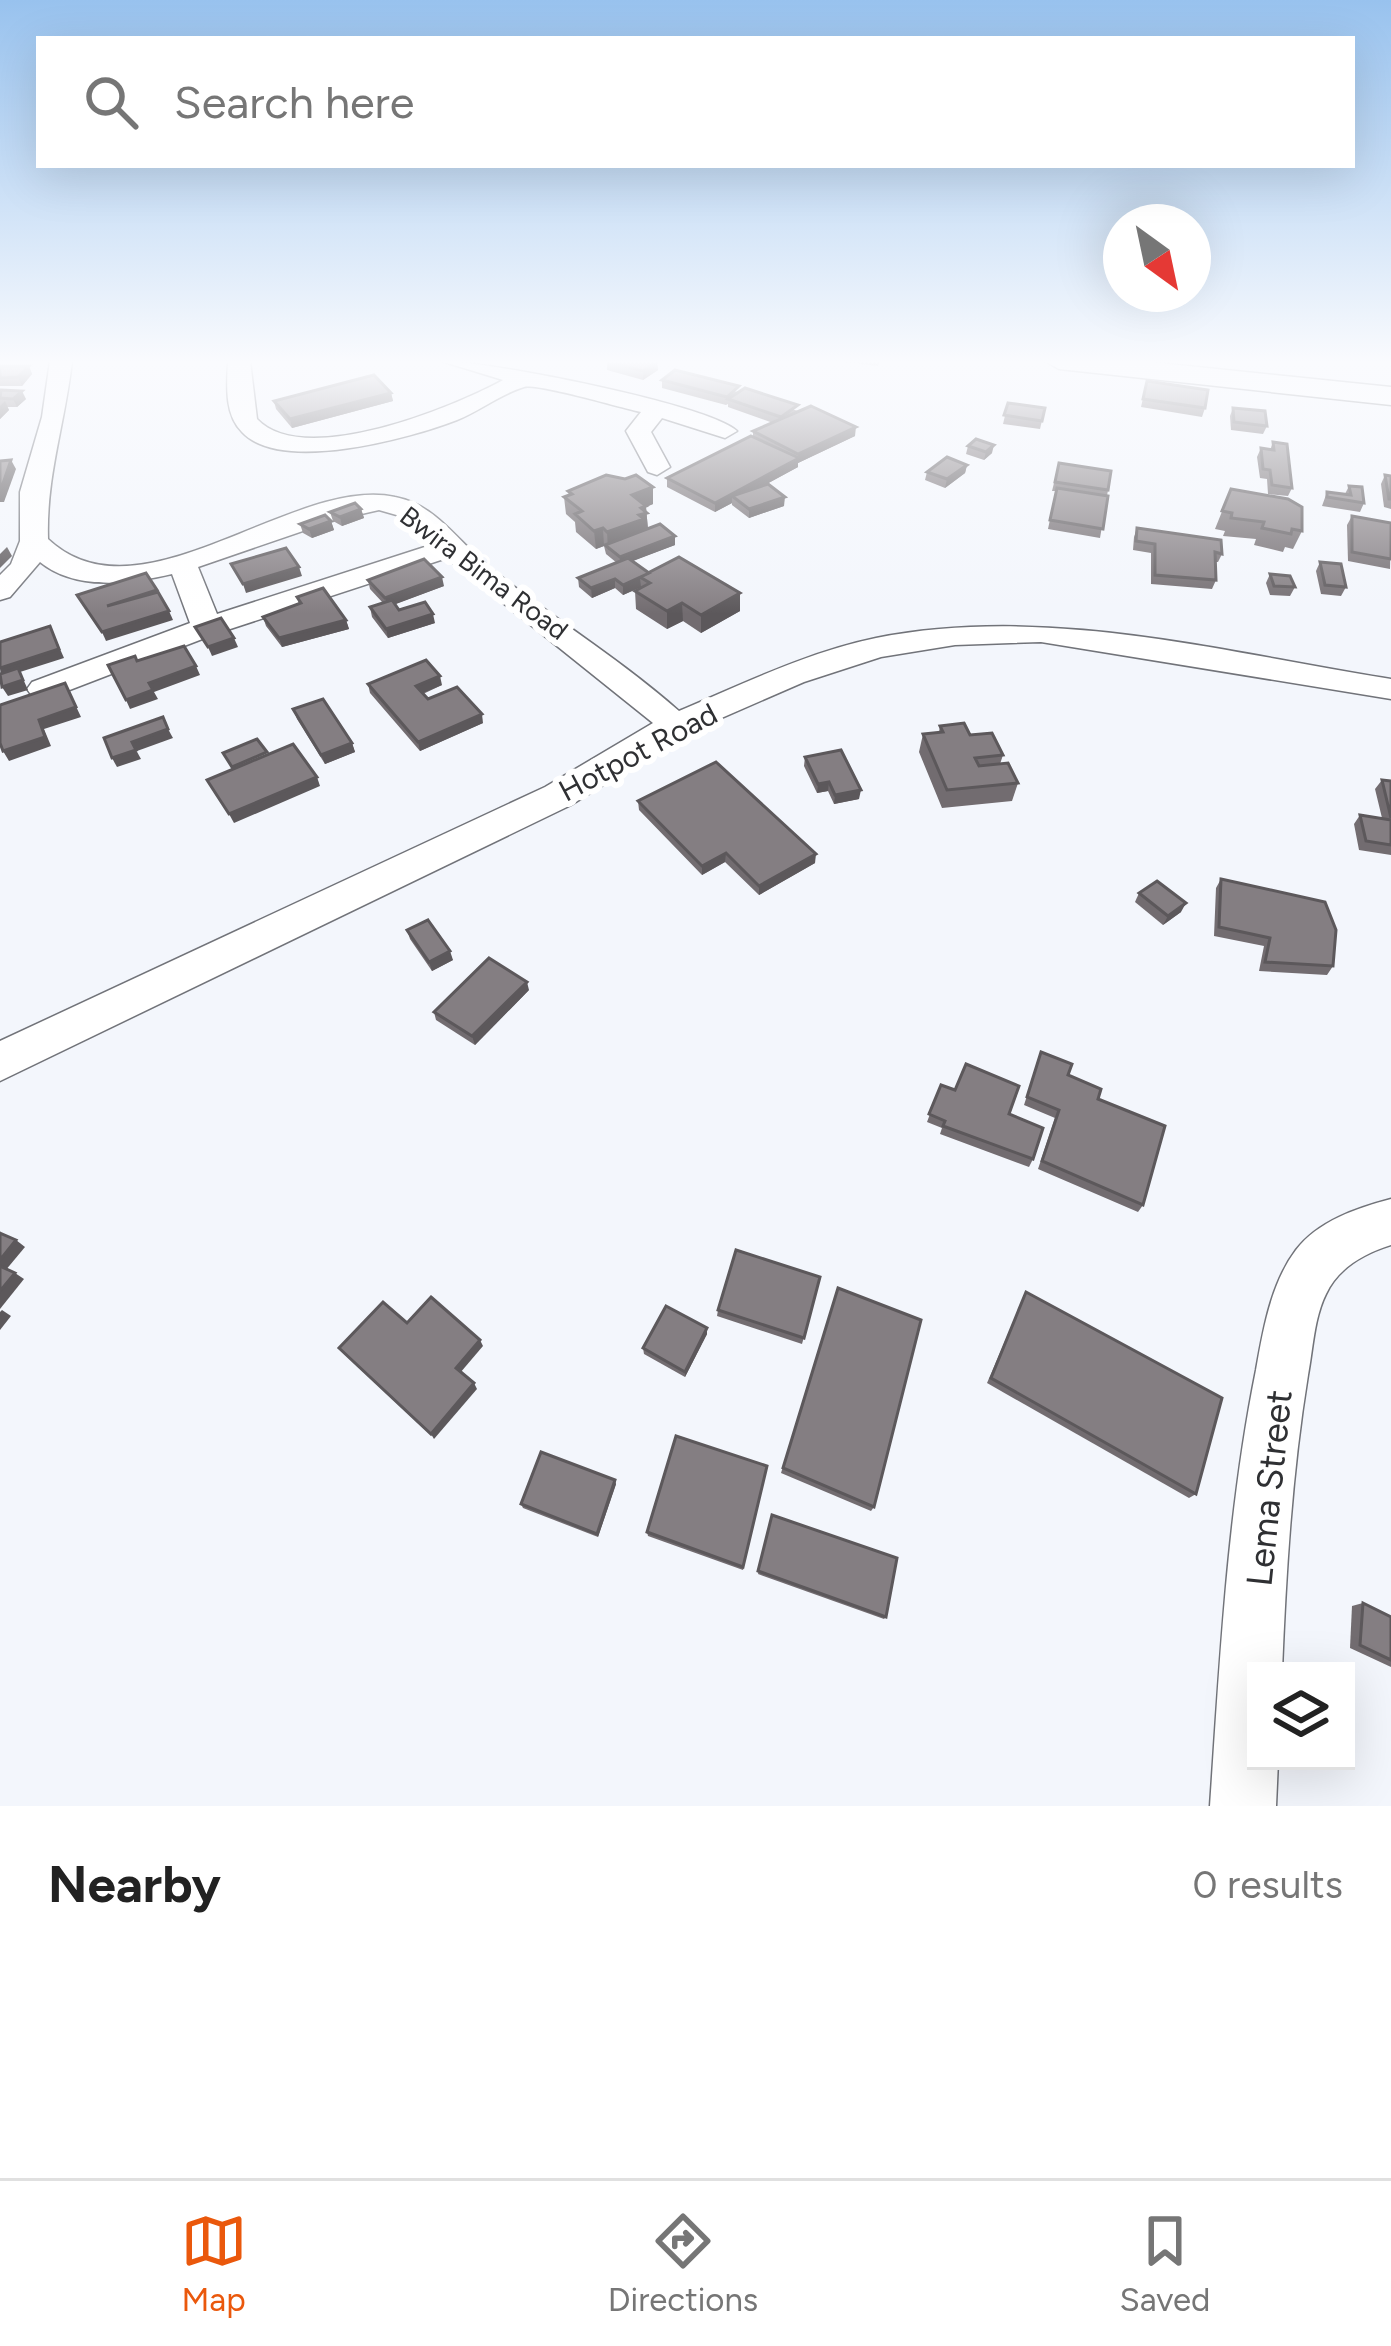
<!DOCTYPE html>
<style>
body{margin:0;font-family:Figtree,sans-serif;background:#f2f2f2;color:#222}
.controls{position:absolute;right:36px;bottom:36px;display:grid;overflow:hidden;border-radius:0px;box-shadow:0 12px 48px #0002}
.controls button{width:108px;height:108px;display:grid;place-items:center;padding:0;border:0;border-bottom:3px solid #e0e0e0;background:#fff;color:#222;font:60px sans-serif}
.compass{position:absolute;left:1103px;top:204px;width:108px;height:108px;border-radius:50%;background:#fff;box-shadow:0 12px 48px #0002;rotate:147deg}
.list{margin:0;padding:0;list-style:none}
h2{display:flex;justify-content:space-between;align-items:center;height:156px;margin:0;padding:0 48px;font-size:51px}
h2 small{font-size:39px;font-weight:400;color:#767676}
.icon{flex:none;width:66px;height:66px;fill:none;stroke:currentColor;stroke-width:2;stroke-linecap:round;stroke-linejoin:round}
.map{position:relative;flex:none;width:1391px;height:1806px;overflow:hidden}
.search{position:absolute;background:#fff;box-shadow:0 12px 48px #0002;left:36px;right:36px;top:36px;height:132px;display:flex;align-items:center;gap:30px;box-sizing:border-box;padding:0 42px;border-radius:0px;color:#767676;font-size:45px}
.sheet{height:372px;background:#fff}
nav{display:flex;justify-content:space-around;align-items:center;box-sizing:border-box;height:168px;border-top:3px solid #e0e0e0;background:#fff;font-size:33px;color:#767676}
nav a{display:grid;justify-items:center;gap:6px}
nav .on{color:#ea580c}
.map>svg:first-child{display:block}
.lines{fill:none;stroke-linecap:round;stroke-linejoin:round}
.minor-casing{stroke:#717379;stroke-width:3}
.major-casing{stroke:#717379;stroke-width:3}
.minor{fill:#fff;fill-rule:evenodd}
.major{fill:#fff;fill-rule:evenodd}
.wall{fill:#726c70}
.shaded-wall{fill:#5c585b}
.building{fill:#847e82;stroke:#5c585b;stroke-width:3}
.labels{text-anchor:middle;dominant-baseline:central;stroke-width:12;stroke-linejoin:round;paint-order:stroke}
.far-street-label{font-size:27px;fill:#2f3033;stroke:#fff}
.street-label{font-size:30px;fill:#2f3033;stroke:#fff}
.near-street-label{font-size:36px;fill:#2f3033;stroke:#fff}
</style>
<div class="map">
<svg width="1391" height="1806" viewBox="0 0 1391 1806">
<rect width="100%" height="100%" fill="#f3f6fc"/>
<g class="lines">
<!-- minor casing -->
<g class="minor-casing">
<g id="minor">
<path d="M 50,361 L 72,361 C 65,424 46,476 48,539 C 140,626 293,475 395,497 C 437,505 458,542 489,567 C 551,617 619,658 679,711 C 743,684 808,652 876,638 C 1047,604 1222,652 1391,679 L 1391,699 L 1041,642 L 955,645 L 881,657 L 804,682 L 687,733 L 571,805 L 0,1081 L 0,1041 L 545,787 L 653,723 L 447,558 L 218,633 L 54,696 L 32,696 L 27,689 L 32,682 L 190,623 L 172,574 C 130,584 76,591 40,562 L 10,597 L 0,600 L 0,575 L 11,564 L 20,541 L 20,492 L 42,417 ZM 379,510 L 400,516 L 434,544 L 217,614 L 198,567 L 335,520 Z"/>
<path d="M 228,361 L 250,361 L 257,419 C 304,469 454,407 503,380 L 441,361 C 487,361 708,404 737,431 L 725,438 L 662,418 L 651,432 L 670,467 L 657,475 L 648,472 L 626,431 L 641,412 C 621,408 538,383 524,387 C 501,394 479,411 457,420 C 411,438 281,474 242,432 C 224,414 227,385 228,361 Z"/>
<path d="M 1391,1199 L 1391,1245 C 1365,1253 1338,1268 1326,1294 C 1314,1318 1313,1349 1308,1375 C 1292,1473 1286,1572 1282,1671 L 1256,1671 L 1256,1761 L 1278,1761 L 1276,1806 L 1210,1806 C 1220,1660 1227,1514 1256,1370 C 1263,1330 1271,1283 1296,1250 C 1318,1221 1357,1208 1391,1199 Z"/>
</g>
</g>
<!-- major casing -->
<g class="major-casing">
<path id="major" d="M 1045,361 L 1140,361 L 1391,387 L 1391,405 L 1059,369 Z"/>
</g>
<!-- minor -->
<use href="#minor" class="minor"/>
<!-- major -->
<use href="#major" class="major"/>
</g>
<!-- wall -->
<g class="wall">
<path d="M 837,361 L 880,361 L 878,366 Z"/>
<path d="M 607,362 L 657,362 L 658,370 L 643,380 L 607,370 Z"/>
<path d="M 0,366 L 29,366 L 32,374 L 22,386 L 0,386 Z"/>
<path d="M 662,380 L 739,392 L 798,411 L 855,436 L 798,463 L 798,467 L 763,486 L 784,506 L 749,518 L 732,505 L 732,503 L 715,512 L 667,487 L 667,478 L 753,437 L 753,431 L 773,423 L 728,407 L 728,404 L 726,405 L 662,388 Z"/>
<path d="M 1147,381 L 1205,408 L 1202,417 L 1141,407 Z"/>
<path d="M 0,391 L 26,399 L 17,407 L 7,407 L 9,410 L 0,419 Z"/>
<path d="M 391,393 L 393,401 L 292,428 L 276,409 L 274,401 Z"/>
<path d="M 1008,403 L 1045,408 L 1040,429 L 1003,424 Z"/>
<path d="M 1233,408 L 1267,426 L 1263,434 L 1231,430 L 1230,416 Z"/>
<path d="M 1273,442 L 1292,488 L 1288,496 L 1268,494 L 1267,479 L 1260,478 L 1257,457 L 1261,448 L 1270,450 Z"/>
<path d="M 968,446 L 992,453 L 984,460 L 966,454 Z"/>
<path d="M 1059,463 L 1108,490 L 1100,538 L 1048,529 L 1056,491 L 1052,491 Z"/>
<path d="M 967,465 L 965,473 L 945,488 L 925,480 L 927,472 Z"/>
<path d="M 1385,475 L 1391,476 L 1391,509 L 1384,507 L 1381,484 Z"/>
<path d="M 1349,486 L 1364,503 L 1360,512 L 1322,506 L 1327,492 L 1345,494 Z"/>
<path d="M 653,487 L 653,504 L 646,507 L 648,529 L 675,545 L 632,561 L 649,573 L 740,611 L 701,633 L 683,621 L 667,629 L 636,609 L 635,591 L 641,587 L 623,595 L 615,588 L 592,598 L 579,587 L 578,578 L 617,563 L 606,554 L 604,546 L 596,549 L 576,532 L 575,522 L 566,514 L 564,497 L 569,495 L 568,491 Z"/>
<path d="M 1231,489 L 1302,531 L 1293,549 L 1285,547 L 1283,552 L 1254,545 L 1256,539 L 1223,536 L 1225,531 L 1215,529 Z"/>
<path d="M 361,509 L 364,518 L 342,526 L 333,521 L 330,512 Z"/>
<path d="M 1352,516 L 1391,523 L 1390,569 L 1348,561 L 1347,525 Z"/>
<path d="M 331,521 L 334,530 L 312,538 L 303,533 L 300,524 Z"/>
<path d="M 1137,528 L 1222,554 L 1218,562 L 1215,562 L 1216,580 L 1212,589 L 1151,584 L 1151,553 L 1133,550 L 1134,537 Z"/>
<path d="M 1320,562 L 1346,587 L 1341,596 L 1321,594 L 1316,571 Z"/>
<path d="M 1270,574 L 1295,587 L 1290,596 L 1270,595 L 1266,583 Z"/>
<path d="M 368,580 L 444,586 L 395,604 L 399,610 L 435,623 L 388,638 L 372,617 L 370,607 L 383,603 L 370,589 Z"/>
<path d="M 297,597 L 346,620 L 349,629 L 282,647 L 266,626 L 263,617 L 299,604 Z"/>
<path d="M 368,684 L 442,685 L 423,694 L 428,699 L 483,723 L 420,751 L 370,693 Z"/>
<path d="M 293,709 L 352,743 L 355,752 L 325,764 L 297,719 Z"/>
<path d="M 940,726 L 970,735 L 1003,755 L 1000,764 L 1018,783 L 1012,801 L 942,808 L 919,752 L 923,734 L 939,732 Z"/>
<path d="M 805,757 L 859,799 L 834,804 L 828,791 L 817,793 L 804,766 Z"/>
<path d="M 1382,780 L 1391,781 L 1391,855 L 1359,850 L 1354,824 L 1360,815 L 1382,818 L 1375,789 Z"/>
<path d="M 638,801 L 815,863 L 759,895 L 725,862 L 702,875 L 639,810 Z"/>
<path d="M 1221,879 L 1333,966 L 1327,975 L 1259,971 L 1264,946 L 1214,936 L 1216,888 Z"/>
<path d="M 1139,893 L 1181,912 L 1163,925 L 1135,902 Z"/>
<path d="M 407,930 L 453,960 L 432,971 L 410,939 Z"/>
<path d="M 529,990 L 475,1045 L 436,1020 L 434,1012 Z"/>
<path d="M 1041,1052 L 1098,1099 L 1143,1205 L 1138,1212 L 1038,1169 L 1055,1118 L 1024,1105 Z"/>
<path d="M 941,1085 L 1009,1114 L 1033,1159 L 1029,1167 L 940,1134 L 942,1128 L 927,1122 Z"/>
<path d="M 820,1277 L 802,1344 L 717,1316 L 718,1310 Z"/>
<path d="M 838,1288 L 874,1507 L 871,1511 L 781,1473 Z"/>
<path d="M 1026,1292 L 1196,1494 L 1189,1498 L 987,1383 Z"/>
<path d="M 707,1328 L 707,1334 L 685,1377 L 644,1354 L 643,1348 Z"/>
<path d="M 767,1466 L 743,1570 L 648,1536 L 647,1532 Z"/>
<path d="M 616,1484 L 598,1537 L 523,1508 L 521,1504 Z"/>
<path d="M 772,1515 L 886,1617 L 884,1619 L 758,1574 Z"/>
<path d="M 1363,1603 L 1391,1617 L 1391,1667 L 1350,1648 L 1352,1606 Z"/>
</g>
<!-- shaded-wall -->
<g class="shaded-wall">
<path d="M 657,362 L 658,370 L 643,380 L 643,371 Z"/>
<path d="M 29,366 L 32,374 L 22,386 L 18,377 Z"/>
<path d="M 22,391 L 26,399 L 17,407 L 13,399 Z"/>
<path d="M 391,393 L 393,401 L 292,428 L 290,419 Z"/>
<path d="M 5,401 L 9,410 L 0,419 L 0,406 Z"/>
<path d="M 856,427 L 855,436 L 798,463 L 798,467 L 737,500 L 732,496 L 732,503 L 715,512 L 715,503 L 798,459 L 798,454 Z"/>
<path d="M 994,445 L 992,453 L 984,460 L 986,452 Z"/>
<path d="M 11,460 L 16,469 L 4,502 L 0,502 L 0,492 Z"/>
<path d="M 967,465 L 965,473 L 945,488 L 947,479 Z"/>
<path d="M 653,487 L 653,504 L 646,507 L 648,530 L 645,537 L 608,550 L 607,532 L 632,495 Z"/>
<path d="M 785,497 L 784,506 L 749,518 L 749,509 Z"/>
<path d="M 361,509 L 364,518 L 342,526 L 340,517 Z"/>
<path d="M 331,521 L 334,530 L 312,538 L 309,529 Z"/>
<path d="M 603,528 L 604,546 L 596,549 L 594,531 Z"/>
<path d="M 675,536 L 675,545 L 620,566 L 620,557 Z"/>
<path d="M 7,547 L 12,556 L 0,568 L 0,554 Z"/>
<path d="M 299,567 L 302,576 L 246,593 L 243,584 Z"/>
<path d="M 442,577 L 444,586 L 388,607 L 385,598 Z"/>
<path d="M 640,578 L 641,587 L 623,595 L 623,585 Z"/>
<path d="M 615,579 L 615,588 L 592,598 L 591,588 Z"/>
<path d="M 740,593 L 740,611 L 701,633 L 701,615 Z"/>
<path d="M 682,603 L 683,621 L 667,629 L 667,611 Z"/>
<path d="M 169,611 L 173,620 L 106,641 L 102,632 Z"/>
<path d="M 433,614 L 435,623 L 388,638 L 386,629 Z"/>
<path d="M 346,620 L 349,629 L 282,647 L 279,638 Z"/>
<path d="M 50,626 L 64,658 L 20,672 L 28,690 L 8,696 L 2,687 L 0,668 Z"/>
<path d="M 234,638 L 238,647 L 212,656 L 208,647 Z"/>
<path d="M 196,666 L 200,675 L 154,692 L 158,699 L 130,709 L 126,700 L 149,683 Z"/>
<path d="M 440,676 L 442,685 L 418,695 L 416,686 Z"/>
<path d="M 65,683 L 81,717 L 44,729 L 51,746 L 9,761 L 3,751 L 39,720 Z"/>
<path d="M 482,714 L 483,723 L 420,751 L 418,742 Z"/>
<path d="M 168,729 L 173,738 L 137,751 L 132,742 Z"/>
<path d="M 352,743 L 355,752 L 325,764 L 321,755 Z"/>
<path d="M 136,750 L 141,759 L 117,767 L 112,758 Z"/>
<path d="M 317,777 L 320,786 L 234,823 L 229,814 Z"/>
<path d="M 829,782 L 828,791 L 817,793 L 818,784 Z"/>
<path d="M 861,790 L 859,799 L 834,804 L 835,795 Z"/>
<path d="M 726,853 L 725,862 L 702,875 L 702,866 Z"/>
<path d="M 816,854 L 815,863 L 759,895 L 759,886 Z"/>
<path d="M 1186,903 L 1181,912 L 1163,925 L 1168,916 Z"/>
<path d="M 450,951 L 453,960 L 432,971 L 429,962 Z"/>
<path d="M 527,982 L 529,990 L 475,1045 L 472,1036 Z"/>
<path d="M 16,1240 L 25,1247 L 5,1271 L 0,1267 L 0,1260 Z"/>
<path d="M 15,1273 L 24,1279 L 0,1309 L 0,1291 Z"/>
<path d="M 2,1310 L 11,1316 L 0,1330 L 0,1312 Z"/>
<path d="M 707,1328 L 707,1334 L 685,1377 L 685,1372 Z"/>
<path d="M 480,1340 L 483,1346 L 460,1373 L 456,1368 Z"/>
<path d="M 474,1383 L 477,1389 L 434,1439 L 431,1434 Z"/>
<path d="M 615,1480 L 616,1484 L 598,1537 L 597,1534 Z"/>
</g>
<!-- building -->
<g class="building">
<path d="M 653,361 L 657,362 L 643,371 L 607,362 Z"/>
<path d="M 0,366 L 29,366 L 18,377 L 0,378 Z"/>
<path d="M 675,370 L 739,386 L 727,397 L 662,380 Z"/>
<path d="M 374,375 L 391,393 L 290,419 L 274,401 Z"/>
<path d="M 1147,381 L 1208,390 L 1205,408 L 1143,399 Z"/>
<path d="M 745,388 L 798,405 L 781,417 L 728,399 Z"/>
<path d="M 1,390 L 22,391 L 13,399 L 0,398 Z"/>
<path d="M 1008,403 L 1045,408 L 1042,421 L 1004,415 Z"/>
<path d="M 811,406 L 856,427 L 798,454 L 753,431 Z"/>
<path d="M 1233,408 L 1265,411 L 1267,426 L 1234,422 Z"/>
<path d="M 751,436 L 799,458 L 715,503 L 667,478 Z"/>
<path d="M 976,439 L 994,445 L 986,452 L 968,446 Z"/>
<path d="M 1273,442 L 1287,444 L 1292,488 L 1272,485 L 1270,470 L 1263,469 L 1261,448 L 1274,450 Z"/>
<path d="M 947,457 L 967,465 L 947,479 L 927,472 Z"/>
<path d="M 11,460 L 0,492 L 0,461 Z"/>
<path d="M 1059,463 L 1111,471 L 1108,490 L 1055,482 Z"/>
<path d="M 606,475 L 625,479 L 636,475 L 653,487 L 632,495 L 646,506 L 641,508 L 647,513 L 639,515 L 644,519 L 607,532 L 603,528 L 594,531 L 575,514 L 582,511 L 564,497 L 572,494 L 568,491 Z"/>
<path d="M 1385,475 L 1391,476 L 1391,499 L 1389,499 Z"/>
<path d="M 768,484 L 785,497 L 749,509 L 732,496 Z"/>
<path d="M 1349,486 L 1362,487 L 1364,503 L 1327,497 L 1327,492 L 1351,495 Z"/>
<path d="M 1057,488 L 1108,496 L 1103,529 L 1050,520 Z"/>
<path d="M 1231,489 L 1288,499 L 1302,507 L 1302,531 L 1292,529 L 1291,534 L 1262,528 L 1264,522 L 1231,518 L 1232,513 L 1222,511 Z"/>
<path d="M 355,503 L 361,509 L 340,517 L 330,512 Z"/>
<path d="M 325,515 L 331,521 L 309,529 L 300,524 Z"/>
<path d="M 1352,516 L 1391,523 L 1391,559 L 1352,552 Z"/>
<path d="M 660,524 L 675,536 L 620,557 L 605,545 Z"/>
<path d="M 1137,528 L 1221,540 L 1222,554 L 1215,552 L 1216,580 L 1155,575 L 1155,544 L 1136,541 Z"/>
<path d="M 286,548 L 299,567 L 243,584 L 231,564 Z"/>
<path d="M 679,557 L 740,593 L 701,615 L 682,603 L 667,611 L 635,591 L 650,583 L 640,577 Z"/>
<path d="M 628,558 L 649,573 L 623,585 L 615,579 L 591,588 L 578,578 Z"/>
<path d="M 424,559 L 442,577 L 385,598 L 368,580 Z"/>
<path d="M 1320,562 L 1341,564 L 1346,587 L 1325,585 Z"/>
<path d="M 146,573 L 157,590 L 107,606 L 158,592 L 169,611 L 102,632 L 77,595 Z"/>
<path d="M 1270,574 L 1290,576 L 1295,587 L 1274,586 Z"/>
<path d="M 323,588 L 346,620 L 279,638 L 263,617 L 301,603 L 297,597 Z"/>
<path d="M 392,600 L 399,610 L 425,602 L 433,614 L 386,629 L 370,607 Z"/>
<path d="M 221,618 L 234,638 L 208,647 L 195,627 Z"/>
<path d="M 50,626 L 59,649 L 0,668 L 0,642 Z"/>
<path d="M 184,646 L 196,666 L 149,683 L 153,690 L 126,700 L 108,665 L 135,656 L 137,661 Z"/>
<path d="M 426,660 L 440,676 L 416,686 L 428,699 L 457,687 L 482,714 L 418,742 L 368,684 Z"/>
<path d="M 18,668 L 23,680 L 2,687 L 0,674 Z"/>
<path d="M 65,683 L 76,707 L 39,720 L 45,737 L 3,751 L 0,743 L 0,705 Z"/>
<path d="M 323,699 L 352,743 L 321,755 L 293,709 Z"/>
<path d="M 163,717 L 168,729 L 132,742 L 136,750 L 112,758 L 104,738 Z"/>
<path d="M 964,723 L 970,735 L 992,733 L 1003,755 L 975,758 L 979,766 L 1008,763 L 1018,783 L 947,790 L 923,734 L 943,732 L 940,726 Z"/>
<path d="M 257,739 L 267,752 L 232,767 L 223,753 Z"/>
<path d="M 293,744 L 317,777 L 229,814 L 207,780 Z"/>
<path d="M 841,750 L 861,790 L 835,795 L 829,782 L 818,784 L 805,757 Z"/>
<path d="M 716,762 L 816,854 L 759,886 L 726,853 L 702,866 L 638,801 Z"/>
<path d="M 1382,780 L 1391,781 L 1391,818 Z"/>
<path d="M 1360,815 L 1391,820 L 1391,845 L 1366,841 Z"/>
<path d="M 1221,879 L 1325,902 L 1336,930 L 1333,966 L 1265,962 L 1270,938 L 1219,927 Z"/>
<path d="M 1157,881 L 1186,903 L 1168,916 L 1139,893 Z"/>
<path d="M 428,920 L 450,951 L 429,962 L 407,930 Z"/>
<path d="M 489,958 L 527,982 L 472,1036 L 434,1012 Z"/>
<path d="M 1041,1052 L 1072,1064 L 1068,1075 L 1101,1089 L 1098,1099 L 1165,1126 L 1143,1205 L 1042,1161 L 1059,1110 L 1027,1097 Z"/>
<path d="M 966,1064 L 1019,1086 L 1009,1114 L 1043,1128 L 1033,1159 L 943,1126 L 945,1121 L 929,1114 L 941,1085 L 955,1090 Z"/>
<path d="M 0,1233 L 16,1240 L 0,1260 Z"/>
<path d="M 736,1250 L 820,1277 L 804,1338 L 718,1310 Z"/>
<path d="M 0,1266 L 15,1273 L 0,1291 Z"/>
<path d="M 838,1288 L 921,1320 L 874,1507 L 783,1468 Z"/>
<path d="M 1026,1292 L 1222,1398 L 1196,1494 L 991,1378 Z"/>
<path d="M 431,1297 L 480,1340 L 456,1368 L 474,1383 L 431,1434 L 339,1348 L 383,1302 L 407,1323 Z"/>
<path d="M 666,1306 L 707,1328 L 685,1372 L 643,1348 Z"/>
<path d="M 676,1436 L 767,1466 L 743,1567 L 647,1532 Z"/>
<path d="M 541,1452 L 615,1480 L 597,1534 L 521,1504 Z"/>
<path d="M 772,1515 L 897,1558 L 886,1617 L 758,1571 Z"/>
<path d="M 1363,1603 L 1391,1617 L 1391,1660 L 1360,1645 Z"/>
</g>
<!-- sky -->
<linearGradient id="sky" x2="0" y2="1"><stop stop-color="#98c2ee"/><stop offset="0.59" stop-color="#fafbfe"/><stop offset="1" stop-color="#fafbfe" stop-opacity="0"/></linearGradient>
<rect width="1391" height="614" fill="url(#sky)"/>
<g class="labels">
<!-- far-street labels -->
<g class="far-street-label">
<text transform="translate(484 573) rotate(37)">Bwira Bima Road</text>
</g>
<!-- street labels -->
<g class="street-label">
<text transform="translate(638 752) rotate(-28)">Hotpot Road</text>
</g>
<!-- near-street labels -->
<g class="near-street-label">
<text transform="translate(1269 1488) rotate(-84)">Lema Street</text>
</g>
</g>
</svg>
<div class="controls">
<button><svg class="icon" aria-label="layers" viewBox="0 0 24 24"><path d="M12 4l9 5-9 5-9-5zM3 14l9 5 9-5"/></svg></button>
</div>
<svg class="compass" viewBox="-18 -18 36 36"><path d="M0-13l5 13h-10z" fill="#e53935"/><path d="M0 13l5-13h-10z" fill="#767676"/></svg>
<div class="search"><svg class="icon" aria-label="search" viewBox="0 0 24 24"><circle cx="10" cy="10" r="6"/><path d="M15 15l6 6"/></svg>Search here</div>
</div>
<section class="sheet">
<h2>Nearby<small>0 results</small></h2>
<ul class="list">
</ul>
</section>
<nav>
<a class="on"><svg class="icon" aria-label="map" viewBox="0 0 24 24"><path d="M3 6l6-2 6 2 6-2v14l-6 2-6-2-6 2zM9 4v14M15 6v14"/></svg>Map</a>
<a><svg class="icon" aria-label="directions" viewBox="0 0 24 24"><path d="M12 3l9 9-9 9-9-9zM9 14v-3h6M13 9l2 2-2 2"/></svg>Directions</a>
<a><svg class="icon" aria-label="saved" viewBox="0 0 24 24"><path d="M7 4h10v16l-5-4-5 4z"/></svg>Saved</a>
</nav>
